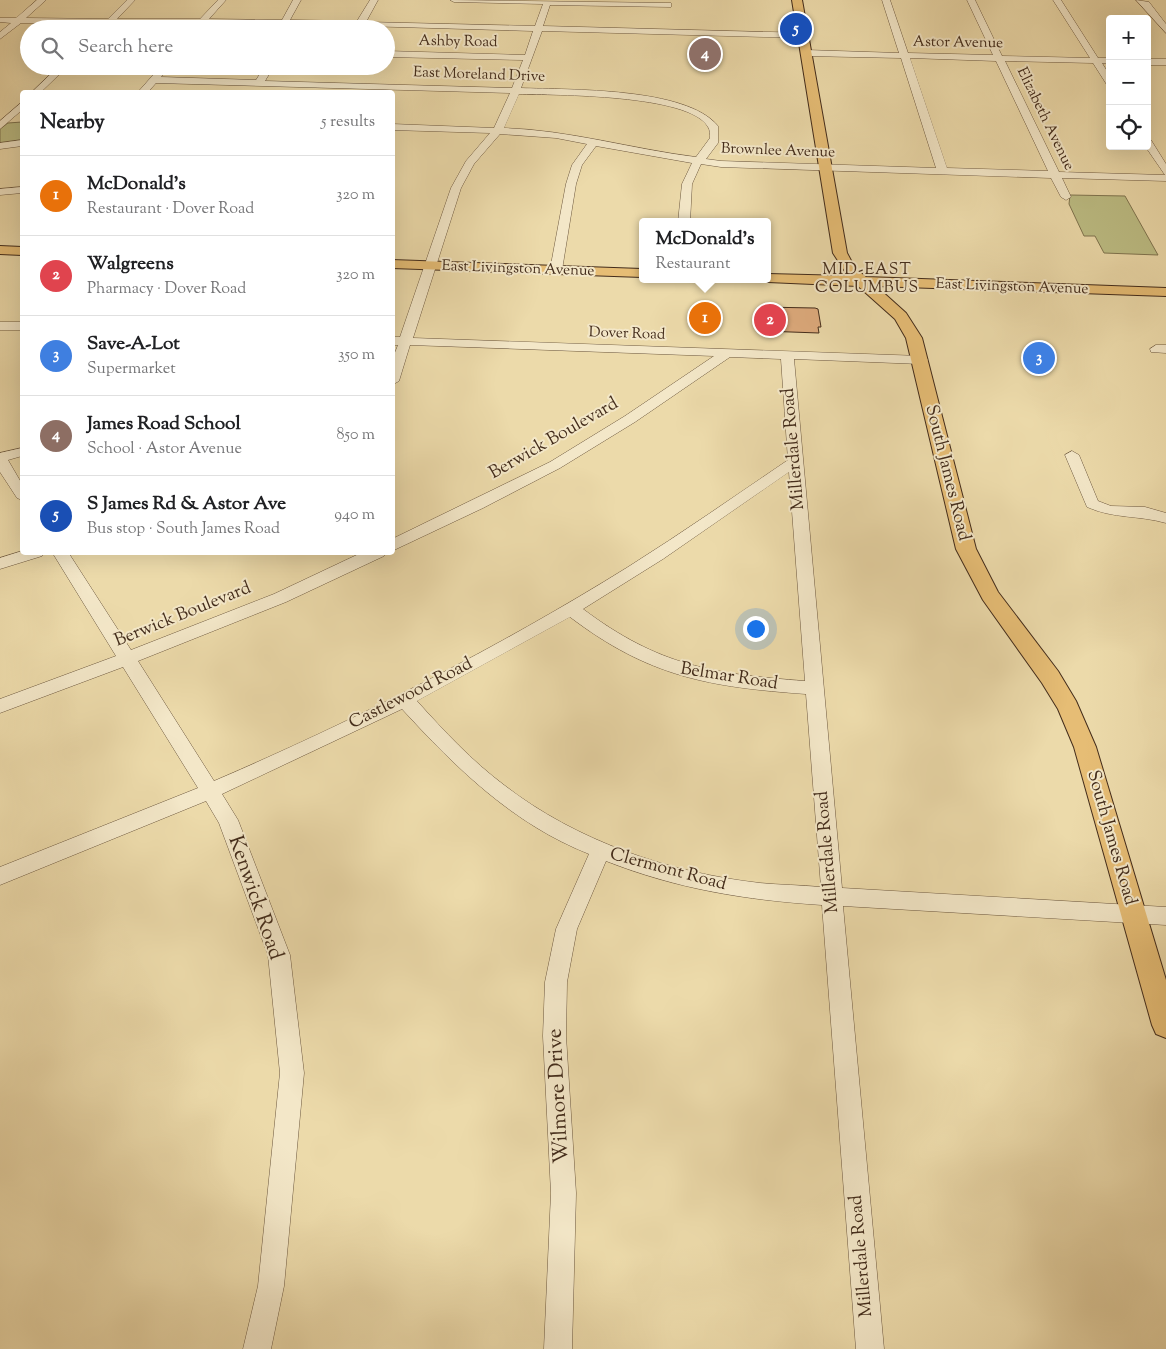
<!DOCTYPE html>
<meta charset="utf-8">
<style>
body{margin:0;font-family:"Sorts Mill Goudy",serif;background:#f2f2f2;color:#202124}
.controls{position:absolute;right:15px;top:15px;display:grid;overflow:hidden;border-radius:5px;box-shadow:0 5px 20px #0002}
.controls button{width:45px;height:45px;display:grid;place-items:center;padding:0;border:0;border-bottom:1px solid #e0e0e0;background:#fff;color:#202124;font:25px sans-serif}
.you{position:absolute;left:755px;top:628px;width:18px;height:18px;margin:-12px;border:4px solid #fff;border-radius:50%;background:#1a73e8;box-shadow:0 0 0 8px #1a73e833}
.badge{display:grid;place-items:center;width:32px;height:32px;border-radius:50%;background:#2563eb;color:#fff;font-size:16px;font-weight:700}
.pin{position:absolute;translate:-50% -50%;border:2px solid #fff;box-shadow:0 1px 5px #0006}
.popup{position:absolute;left:639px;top:218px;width:132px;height:65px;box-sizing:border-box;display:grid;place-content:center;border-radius:5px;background:#fff;filter:drop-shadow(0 1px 4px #0005);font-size:16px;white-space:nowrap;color:#757577}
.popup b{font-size:19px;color:#202124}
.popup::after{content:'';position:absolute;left:50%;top:100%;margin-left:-10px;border:10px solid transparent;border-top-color:#fff}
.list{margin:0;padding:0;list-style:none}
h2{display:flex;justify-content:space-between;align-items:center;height:65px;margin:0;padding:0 20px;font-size:21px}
h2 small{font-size:16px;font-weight:400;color:#757577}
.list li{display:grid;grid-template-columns:32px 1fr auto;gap:15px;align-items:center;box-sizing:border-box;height:80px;padding:0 20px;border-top:1px solid #e0e0e0}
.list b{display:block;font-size:19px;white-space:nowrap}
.list p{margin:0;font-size:16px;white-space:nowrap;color:#757577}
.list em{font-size:16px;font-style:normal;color:#757577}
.icon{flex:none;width:28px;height:28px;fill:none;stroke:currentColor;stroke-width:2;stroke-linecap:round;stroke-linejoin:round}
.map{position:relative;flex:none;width:1166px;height:1349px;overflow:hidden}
.search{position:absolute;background:#fff;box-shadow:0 5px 20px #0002;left:20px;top:20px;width:375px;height:55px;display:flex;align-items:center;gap:12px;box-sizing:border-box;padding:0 18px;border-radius:28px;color:#757577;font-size:19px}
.panel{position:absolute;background:#fff;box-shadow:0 5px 20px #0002;left:20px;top:90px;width:375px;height:465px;border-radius:5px}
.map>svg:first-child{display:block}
.green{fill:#bdbe85;stroke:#807550}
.building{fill:#deab7d;stroke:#432c1b}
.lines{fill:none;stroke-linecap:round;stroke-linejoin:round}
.minor-casing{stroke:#6d583f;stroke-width:1}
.major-casing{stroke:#432c1b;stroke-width:2}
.minor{fill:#f3e7c8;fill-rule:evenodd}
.major{fill:#e6bd75;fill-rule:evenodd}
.labels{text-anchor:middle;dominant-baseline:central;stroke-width:4;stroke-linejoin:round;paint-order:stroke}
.far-street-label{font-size:15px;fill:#432c1b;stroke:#f3e7c8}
.far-quarter-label{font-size:16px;letter-spacing:1px;fill:#432c1b;stroke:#f3e7c8}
.street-label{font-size:18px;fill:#432c1b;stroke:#f3e7c8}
.near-street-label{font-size:21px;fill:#432c1b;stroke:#f3e7c8}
</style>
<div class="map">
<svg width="1166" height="1349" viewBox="0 0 1166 1349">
<rect width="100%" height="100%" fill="#ecdaaa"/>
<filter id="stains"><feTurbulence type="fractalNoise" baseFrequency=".004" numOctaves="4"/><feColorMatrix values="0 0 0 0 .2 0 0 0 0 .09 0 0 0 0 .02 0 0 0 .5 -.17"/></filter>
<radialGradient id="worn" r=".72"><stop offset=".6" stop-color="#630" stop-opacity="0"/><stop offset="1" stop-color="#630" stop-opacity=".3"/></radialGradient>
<!-- green -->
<g class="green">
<path d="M 22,122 L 22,141 L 0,144 L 0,129 L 8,123 Z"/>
<path d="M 1070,195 L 1125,196 L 1158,255 L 1104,253 L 1095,236 L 1084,236 L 1069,204 Z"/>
</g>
<!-- building -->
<g class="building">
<path d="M 696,304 L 714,306 L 714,323 L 697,324 Z"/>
<path d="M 761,307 L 815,308 L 818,309 L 821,327 L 818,327 L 819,333 L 763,331 Z"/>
</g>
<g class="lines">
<!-- minor casing -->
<g class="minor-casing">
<g id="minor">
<path d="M 37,0 L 46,0 L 26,18 L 108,19 L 127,0 L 135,0 L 117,19 L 200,19 L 218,0 L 226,0 L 209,19 L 282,20 L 293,0 L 301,0 L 290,20 L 357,21 L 370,0 L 378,0 L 366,22 L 535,26 L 543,4 L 454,2 L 450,0 L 668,3 L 671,3 L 671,7 L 550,5 L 543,26 L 806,33 L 806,37 L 803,38 L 542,31 L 521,88 C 570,90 686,87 718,126 L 718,143 L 706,159 L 721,161 L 936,168 L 901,58 L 806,56 L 802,53 L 806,50 L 899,53 L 882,0 L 890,0 L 908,53 L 993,55 L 967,0 L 975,0 L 1002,56 L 1090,58 L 1053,0 L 1061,0 L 1098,58 L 1110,58 L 1110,64 L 1102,63 L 1110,76 L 1110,86 L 1107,85 L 1093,63 L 1005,61 L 1059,172 L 1165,175 L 1145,146 L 1147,146 L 1147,139 L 1151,140 L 1166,164 L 1166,181 L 1062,178 L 1071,197 L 1066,200 L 1061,197 L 1051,178 L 721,167 L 701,164 L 692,184 L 690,222 L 678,222 L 682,184 L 692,163 L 596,146 L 582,165 L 576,184 L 562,270 L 556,274 L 550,270 L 566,184 L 572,165 L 587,144 L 556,138 L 500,134 L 474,164 L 461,188 L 413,338 L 921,356 L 928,360 L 921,364 L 794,359 L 842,888 L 1166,907 L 1166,925 L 843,906 L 884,1349 L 856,1349 L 822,905 C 746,900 677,889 606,861 L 577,929 L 567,982 L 566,1036 L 576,1193 L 572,1349 L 544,1349 L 551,1193 L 543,1036 L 545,982 L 556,929 L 589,854 C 513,824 456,768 402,709 L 222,794 L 238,820 L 290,955 L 304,1073 L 284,1286 L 271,1349 L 243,1349 L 258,1286 L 280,1073 L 268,955 L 219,823 L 206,801 L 0,885 L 0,867 L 198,788 L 123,667 L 0,713 L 0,699 L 116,656 L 52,552 L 68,552 L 131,650 L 274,594 L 363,552 L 386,552 L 384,556 L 286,602 L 138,661 L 214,781 C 356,720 496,649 628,567 C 682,533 735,496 788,460 L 781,359 L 730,357 L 635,422 L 560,468 L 483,508 L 392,551 L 392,539 L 550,462 L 625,416 L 714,356 L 410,345 L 399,381 L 392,385 L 392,360 L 398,345 L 392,345 L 392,337 L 400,337 L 451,188 L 466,161 L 490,133 L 392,130 L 392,124 L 494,128 L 510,93 L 156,83 L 148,92 L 138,92 L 161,66 L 170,66 L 161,77 L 256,80 L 265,66 L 274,66 L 265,81 L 512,88 L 523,60 L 386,57 L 386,51 L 525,55 L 533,31 L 363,26 L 361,29 L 353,29 L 354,26 L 287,25 L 284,29 L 276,29 L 279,25 L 205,24 L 199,28 L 196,28 L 196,24 L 112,23 L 106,27 L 103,27 L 103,23 L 21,23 L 0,39 L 0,32 L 11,23 L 0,22 L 0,18 L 16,18 ZM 910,58 L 996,61 L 1048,171 L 947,168 ZM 519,94 C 554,95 690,94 708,127 C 710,129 710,135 710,138 L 696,157 C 632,149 569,130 504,128 ZM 789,472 L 805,681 C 713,674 659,666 583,609 L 663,559 ZM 570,617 C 649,677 709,687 806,694 L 821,887 C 801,885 780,885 760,883 C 670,873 576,841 504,785 C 472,761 444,731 417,701 Z"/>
<path d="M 1136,0 L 1149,2 L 1166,24 L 1166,33 Z"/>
<rect x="1147" y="59" width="19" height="6"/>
<path d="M 59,66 L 68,66 L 41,92 L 32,92 Z"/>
<path d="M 22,102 L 22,110 L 0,129 L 0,121 Z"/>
<path d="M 22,140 L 22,146 L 0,149 L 0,143 Z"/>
<path d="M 22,187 L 22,193 L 0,195 L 0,189 Z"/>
<rect x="0" y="322" width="22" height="8"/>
<path d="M 1156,345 L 1166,345 L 1166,353 L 1151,352 L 1150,349 Z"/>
<path d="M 22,448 L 22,456 L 8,460 L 22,484 L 22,500 L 17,498 L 0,472 L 0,453 Z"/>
<path d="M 1072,451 L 1079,455 L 1098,501 L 1111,506 L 1145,507 L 1166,513 L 1166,523 C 1138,515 1114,519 1087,507 L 1065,455 Z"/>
<path d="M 22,551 L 44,552 L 42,556 L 0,569 L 0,558 Z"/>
</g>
</g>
<!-- major casing -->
<g class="major-casing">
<g id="major">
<path d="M 792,0 L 802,0 L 847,253 L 855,268 L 866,277 L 1166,288 L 1166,296 L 876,286 L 906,313 L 922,338 L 976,549 L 998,592 L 1058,671 L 1076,701 L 1096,747 L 1166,980 L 1166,1038 L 1156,1034 L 1152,1025 L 1074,747 L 1058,709 L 1042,683 L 983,600 L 956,549 L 906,338 L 895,319 L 858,286 L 768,282 L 762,279 L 768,279 L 768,274 L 848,276 L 833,253 Z"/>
<path d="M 0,246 L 22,247 L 22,255 L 0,254 Z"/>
<path d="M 392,260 L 642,269 L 642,277 L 392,268 Z"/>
</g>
</g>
<!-- minor -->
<use href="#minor" class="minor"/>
<!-- major -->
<use href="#major" class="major"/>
</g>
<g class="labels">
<!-- far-street labels -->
<g class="far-street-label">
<text transform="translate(458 42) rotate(1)">Ashby Road</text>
<text transform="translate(958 43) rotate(1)">Astor Avenue</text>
<text transform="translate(479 75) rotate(2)">East Moreland Drive</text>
<text transform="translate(1045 119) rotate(64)">Elizabeth Avenue</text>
<text transform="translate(778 151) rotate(2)">Brownlee Avenue</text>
<text transform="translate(518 269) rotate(2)">East Livingston Avenue</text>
<text transform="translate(1012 287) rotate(2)">East Livingston Avenue</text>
<text transform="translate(627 334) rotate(2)">Dover Road</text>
</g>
<!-- far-quarter labels -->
<g class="far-quarter-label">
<text x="867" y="270">MID-EAST<tspan x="867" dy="18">COLUMBUS</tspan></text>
</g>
<!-- street labels -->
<g class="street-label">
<text transform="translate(554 439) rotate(-30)">Berwick Boulevard</text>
<text transform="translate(794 449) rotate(-95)">Millerdale Road</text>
<text transform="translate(947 473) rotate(76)">South James Road</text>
<text transform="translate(183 615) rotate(-22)">Berwick Boulevard</text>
<text transform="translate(729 677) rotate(9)">Belmar Road</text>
<text transform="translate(411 694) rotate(-27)">Castlewood Road</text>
<text transform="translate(1111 838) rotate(74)">South James Road</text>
<text transform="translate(828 852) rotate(-95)">Millerdale Road</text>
<text transform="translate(668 870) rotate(15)">Clermont Road</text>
<text transform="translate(862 1256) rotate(-95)">Millerdale Road</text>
</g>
<!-- near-street labels -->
<g class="near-street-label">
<text transform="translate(255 898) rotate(71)">Kenwick Road</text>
<text transform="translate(559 1096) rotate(-93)">Wilmore Drive</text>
</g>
</g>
<rect width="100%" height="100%" filter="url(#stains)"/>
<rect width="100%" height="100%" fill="url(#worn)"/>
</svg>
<div class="controls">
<button>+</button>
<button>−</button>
<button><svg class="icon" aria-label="locate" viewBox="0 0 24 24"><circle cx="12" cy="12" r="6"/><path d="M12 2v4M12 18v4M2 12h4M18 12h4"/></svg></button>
</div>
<div class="you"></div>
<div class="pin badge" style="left:705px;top:318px;background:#e8710a">1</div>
<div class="popup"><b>McDonald's</b>Restaurant</div>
<div class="pin badge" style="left:770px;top:320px;background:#e0444e">2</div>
<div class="pin badge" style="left:1039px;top:358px;background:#3f7fe0">3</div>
<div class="pin badge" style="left:705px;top:54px;background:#8d6e63">4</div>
<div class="pin badge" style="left:796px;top:29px;background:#1a4fb4">5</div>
<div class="search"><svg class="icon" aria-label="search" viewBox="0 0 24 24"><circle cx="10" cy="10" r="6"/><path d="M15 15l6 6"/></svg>Search here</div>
<section class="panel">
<h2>Nearby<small>5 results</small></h2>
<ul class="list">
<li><span class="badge" style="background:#e8710a">1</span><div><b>McDonald's</b><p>Restaurant · Dover Road</p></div><em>320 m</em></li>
<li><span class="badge" style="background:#e0444e">2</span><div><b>Walgreens</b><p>Pharmacy · Dover Road</p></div><em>320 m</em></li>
<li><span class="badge" style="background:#3f7fe0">3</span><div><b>Save-A-Lot</b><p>Supermarket</p></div><em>350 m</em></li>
<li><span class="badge" style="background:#8d6e63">4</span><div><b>James Road School</b><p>School · Astor Avenue</p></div><em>850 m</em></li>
<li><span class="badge" style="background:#1a4fb4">5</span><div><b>S James Rd &amp; Astor Ave</b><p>Bus stop · South James Road</p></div><em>940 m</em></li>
</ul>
</section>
</div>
